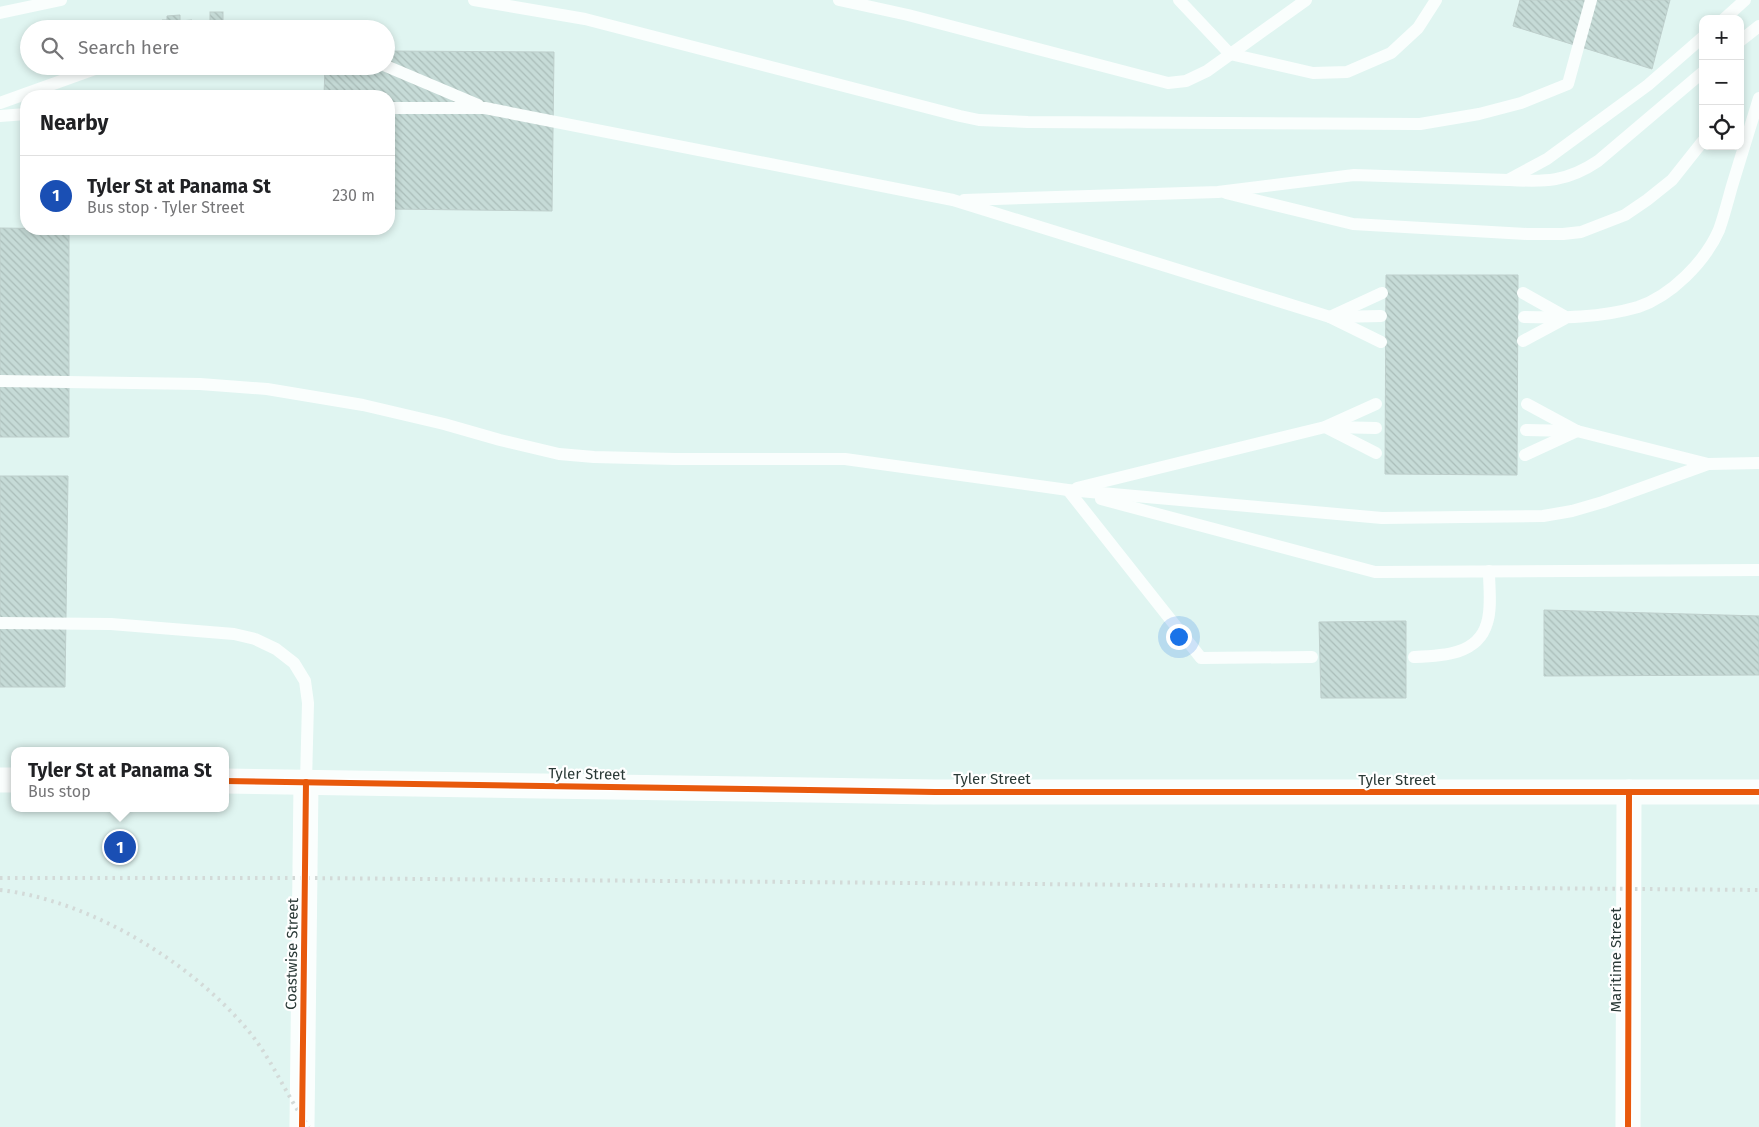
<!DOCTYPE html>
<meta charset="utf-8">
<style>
body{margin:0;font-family:"Fira Sans",sans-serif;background:#f6f6f6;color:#202124}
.controls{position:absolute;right:15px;top:15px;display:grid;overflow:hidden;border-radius:10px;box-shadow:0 2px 8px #0003}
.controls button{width:45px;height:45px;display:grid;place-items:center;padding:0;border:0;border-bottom:1px solid #e0e0e0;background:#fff;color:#202124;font:25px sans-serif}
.you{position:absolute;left:1178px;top:636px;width:18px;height:18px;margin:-12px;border:4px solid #fff;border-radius:50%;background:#1a73e8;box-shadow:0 0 0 8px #1a73e833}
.badge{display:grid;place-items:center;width:32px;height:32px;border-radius:50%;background:#6a7b78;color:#fff;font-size:16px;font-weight:700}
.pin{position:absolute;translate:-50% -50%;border:2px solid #fff;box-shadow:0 1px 5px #0006}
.popup{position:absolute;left:11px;top:747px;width:218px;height:65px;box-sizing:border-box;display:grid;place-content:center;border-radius:10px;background:#fff;filter:drop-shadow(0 1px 4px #0005);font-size:16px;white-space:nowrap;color:#757577}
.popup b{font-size:19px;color:#202124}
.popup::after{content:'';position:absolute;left:50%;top:100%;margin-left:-10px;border:10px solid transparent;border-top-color:#fff}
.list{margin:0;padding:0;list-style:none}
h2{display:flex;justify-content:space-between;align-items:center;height:65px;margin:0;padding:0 20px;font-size:21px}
h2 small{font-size:16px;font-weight:400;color:#757577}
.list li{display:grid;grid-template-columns:32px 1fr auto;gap:15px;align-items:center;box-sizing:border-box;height:80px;padding:0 20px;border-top:1px solid #e0e0e0}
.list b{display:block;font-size:19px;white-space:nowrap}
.list p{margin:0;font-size:16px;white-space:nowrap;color:#757577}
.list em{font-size:16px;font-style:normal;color:#757577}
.icon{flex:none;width:28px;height:28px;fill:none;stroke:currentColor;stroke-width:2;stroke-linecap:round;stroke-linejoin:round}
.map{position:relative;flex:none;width:1759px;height:1127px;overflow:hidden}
.search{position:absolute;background:#fff;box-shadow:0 2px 8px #0003;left:20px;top:20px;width:375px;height:55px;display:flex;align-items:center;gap:12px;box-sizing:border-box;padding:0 18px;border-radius:28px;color:#757577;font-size:19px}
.panel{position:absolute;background:#fff;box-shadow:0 2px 8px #0003;left:20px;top:90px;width:375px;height:145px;border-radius:20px}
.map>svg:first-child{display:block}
.building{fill:url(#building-back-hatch);stroke:#becfcc}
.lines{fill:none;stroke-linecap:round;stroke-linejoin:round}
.service{stroke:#fafefd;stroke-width:12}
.minor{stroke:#fafefd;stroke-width:25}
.rail{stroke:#d3dad8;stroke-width:4;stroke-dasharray:2.5 5;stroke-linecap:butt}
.cycleway-casing{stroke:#fff;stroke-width:9}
.cycleway{stroke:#e8590c;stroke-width:6}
.labels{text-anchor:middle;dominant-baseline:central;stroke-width:4.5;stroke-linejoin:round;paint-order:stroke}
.street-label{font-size:15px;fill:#2b3a37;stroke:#fff}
</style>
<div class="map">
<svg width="1759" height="1127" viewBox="0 0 1759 1127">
<defs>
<pattern id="building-back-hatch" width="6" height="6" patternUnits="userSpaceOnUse" patternTransform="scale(1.25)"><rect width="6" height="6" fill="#c6dbd7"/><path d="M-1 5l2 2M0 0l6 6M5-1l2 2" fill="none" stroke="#aabdb9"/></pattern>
</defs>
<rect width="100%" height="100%" fill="#e0f5f1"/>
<!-- building -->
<g class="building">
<path d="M 1520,0 L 1670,0 L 1652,69 L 1513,26 Z"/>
<rect x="210" y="12" width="13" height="11"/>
<path d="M 180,15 L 180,21 L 192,20 L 192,29 L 162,29 L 162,20 L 167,20 L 167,16 Z"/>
<path d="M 386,51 L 554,52 L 552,211 L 389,209 L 389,96 L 324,96 L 325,66 L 386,66 Z"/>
<path d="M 0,228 L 69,229 L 69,437 L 0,437 Z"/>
<path d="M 1386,275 L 1518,275 L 1517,475 L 1385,474 Z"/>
<path d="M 0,476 L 68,476 L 65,687 L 0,687 Z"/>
<path d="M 1544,610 L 1759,616 L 1759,675 L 1544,676 Z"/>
<path d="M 1406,621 L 1406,698 L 1321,698 L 1319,622 Z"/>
</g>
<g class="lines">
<!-- service -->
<g class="service">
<path d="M 474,0 L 585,19 L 960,116 L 979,120 L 1028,122 L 1420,124 L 1479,114 L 1521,103 L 1568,84 L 1591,0"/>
<path d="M 839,0 L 908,15 L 1168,83 L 1186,81 L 1207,71 L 1306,0"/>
<path d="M 1179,0 L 1230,54 L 1313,73 L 1347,72 L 1391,53 L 1418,28 L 1436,0"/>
<path d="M 0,13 L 61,0"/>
<path d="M 1724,19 L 1745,0"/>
<path d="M 1740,41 L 1759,26"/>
<path d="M 386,66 L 478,105"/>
<path d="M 0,103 L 103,66"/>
<path d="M 389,108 L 485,108 L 953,200 L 1330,317 L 1381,342"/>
<path d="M 0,116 L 26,114"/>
<path d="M 1510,180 C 1545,182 1567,182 1598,161 L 1703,72"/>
<path d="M 1226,193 L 1353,224 L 1527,234 L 1563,234 L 1581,232 L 1625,215 L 1647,200 L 1672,180 L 1703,141"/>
<path d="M 964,200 L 1218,192 L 1354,175 L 1508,180 L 1547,159 L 1648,85 L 1703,37"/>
<path d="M 1523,293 L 1564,316"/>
<path d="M 1330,317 L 1382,293"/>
<path d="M 1335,317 L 1381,316"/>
<path d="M 1524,317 C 1562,318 1600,318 1638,307 C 1671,296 1705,262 1719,230 C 1724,216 1728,200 1732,186 C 1741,157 1750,127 1759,98"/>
<path d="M 1523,341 L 1564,319"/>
<path d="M 0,381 L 200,384 L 267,389 L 363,405 L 444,424 L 500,440 L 559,454 L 594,457 L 675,459 L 845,459 L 1068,490 L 1382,518 L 1543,516 L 1572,511 L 1603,502 L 1708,464 L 1759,463"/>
<path d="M 1527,404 L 1577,431 L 1708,464"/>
<path d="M 1325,427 L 1376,453"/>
<path d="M 1330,427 L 1376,428"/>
<path d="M 1526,430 L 1574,431"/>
<path d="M 1525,455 L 1577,431"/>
<path d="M 1077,488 L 1325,427 L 1376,404"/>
<path d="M 1068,490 L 1201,658 L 1312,657"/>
<path d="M 1101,499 L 1375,572 L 1759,570"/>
<path d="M 0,623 L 111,624 L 234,634 L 255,639 L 276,649 L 294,663 L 305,681 L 308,703 L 306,782"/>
<path d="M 1414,657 C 1442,656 1478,655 1487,623 C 1492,607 1489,588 1489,571"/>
</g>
<!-- minor -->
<g class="minor">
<path d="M 0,780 L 15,780"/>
<path d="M 225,781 L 935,792 L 1759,792"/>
<path d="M 302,1127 L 306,782"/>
<path d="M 1628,1127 L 1629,792"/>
</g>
<!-- rail -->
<g class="rail">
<path d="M 0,878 L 306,878 L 1759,890"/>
<path d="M 0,890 C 89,900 189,961 246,1028 C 272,1058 286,1096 309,1127"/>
</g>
<!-- cycleway casing -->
<g class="cycleway-casing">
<g id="cycleway">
<path d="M 225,781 L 935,792 L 1759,792"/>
<path d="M 302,1127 L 306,782"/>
<path d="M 1628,1127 L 1629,792"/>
</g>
</g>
<!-- cycleway -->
<use href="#cycleway" class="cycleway"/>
</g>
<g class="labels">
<!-- street labels -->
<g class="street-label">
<text transform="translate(587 774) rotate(1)">Tyler Street</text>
<text x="992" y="779">Tyler Street</text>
<text x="1397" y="780">Tyler Street</text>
<text transform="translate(292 954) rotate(-89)">Coastwise Street</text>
<text transform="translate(1616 960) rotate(-90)">Maritime Street</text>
</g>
</g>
</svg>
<div class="controls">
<button>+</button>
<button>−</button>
<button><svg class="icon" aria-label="locate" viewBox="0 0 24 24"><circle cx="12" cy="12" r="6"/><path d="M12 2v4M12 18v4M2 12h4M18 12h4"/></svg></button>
</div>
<div class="you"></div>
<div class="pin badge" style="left:120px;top:847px;background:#1a4fb4">1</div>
<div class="popup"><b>Tyler St at Panama St</b>Bus stop</div>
<div class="search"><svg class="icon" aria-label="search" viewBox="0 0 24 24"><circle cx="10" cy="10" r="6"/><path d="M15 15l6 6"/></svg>Search here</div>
<section class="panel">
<h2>Nearby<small></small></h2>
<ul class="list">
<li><span class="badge" style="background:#1a4fb4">1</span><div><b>Tyler St at Panama St</b><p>Bus stop · Tyler Street</p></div><em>230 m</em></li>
</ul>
</section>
</div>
